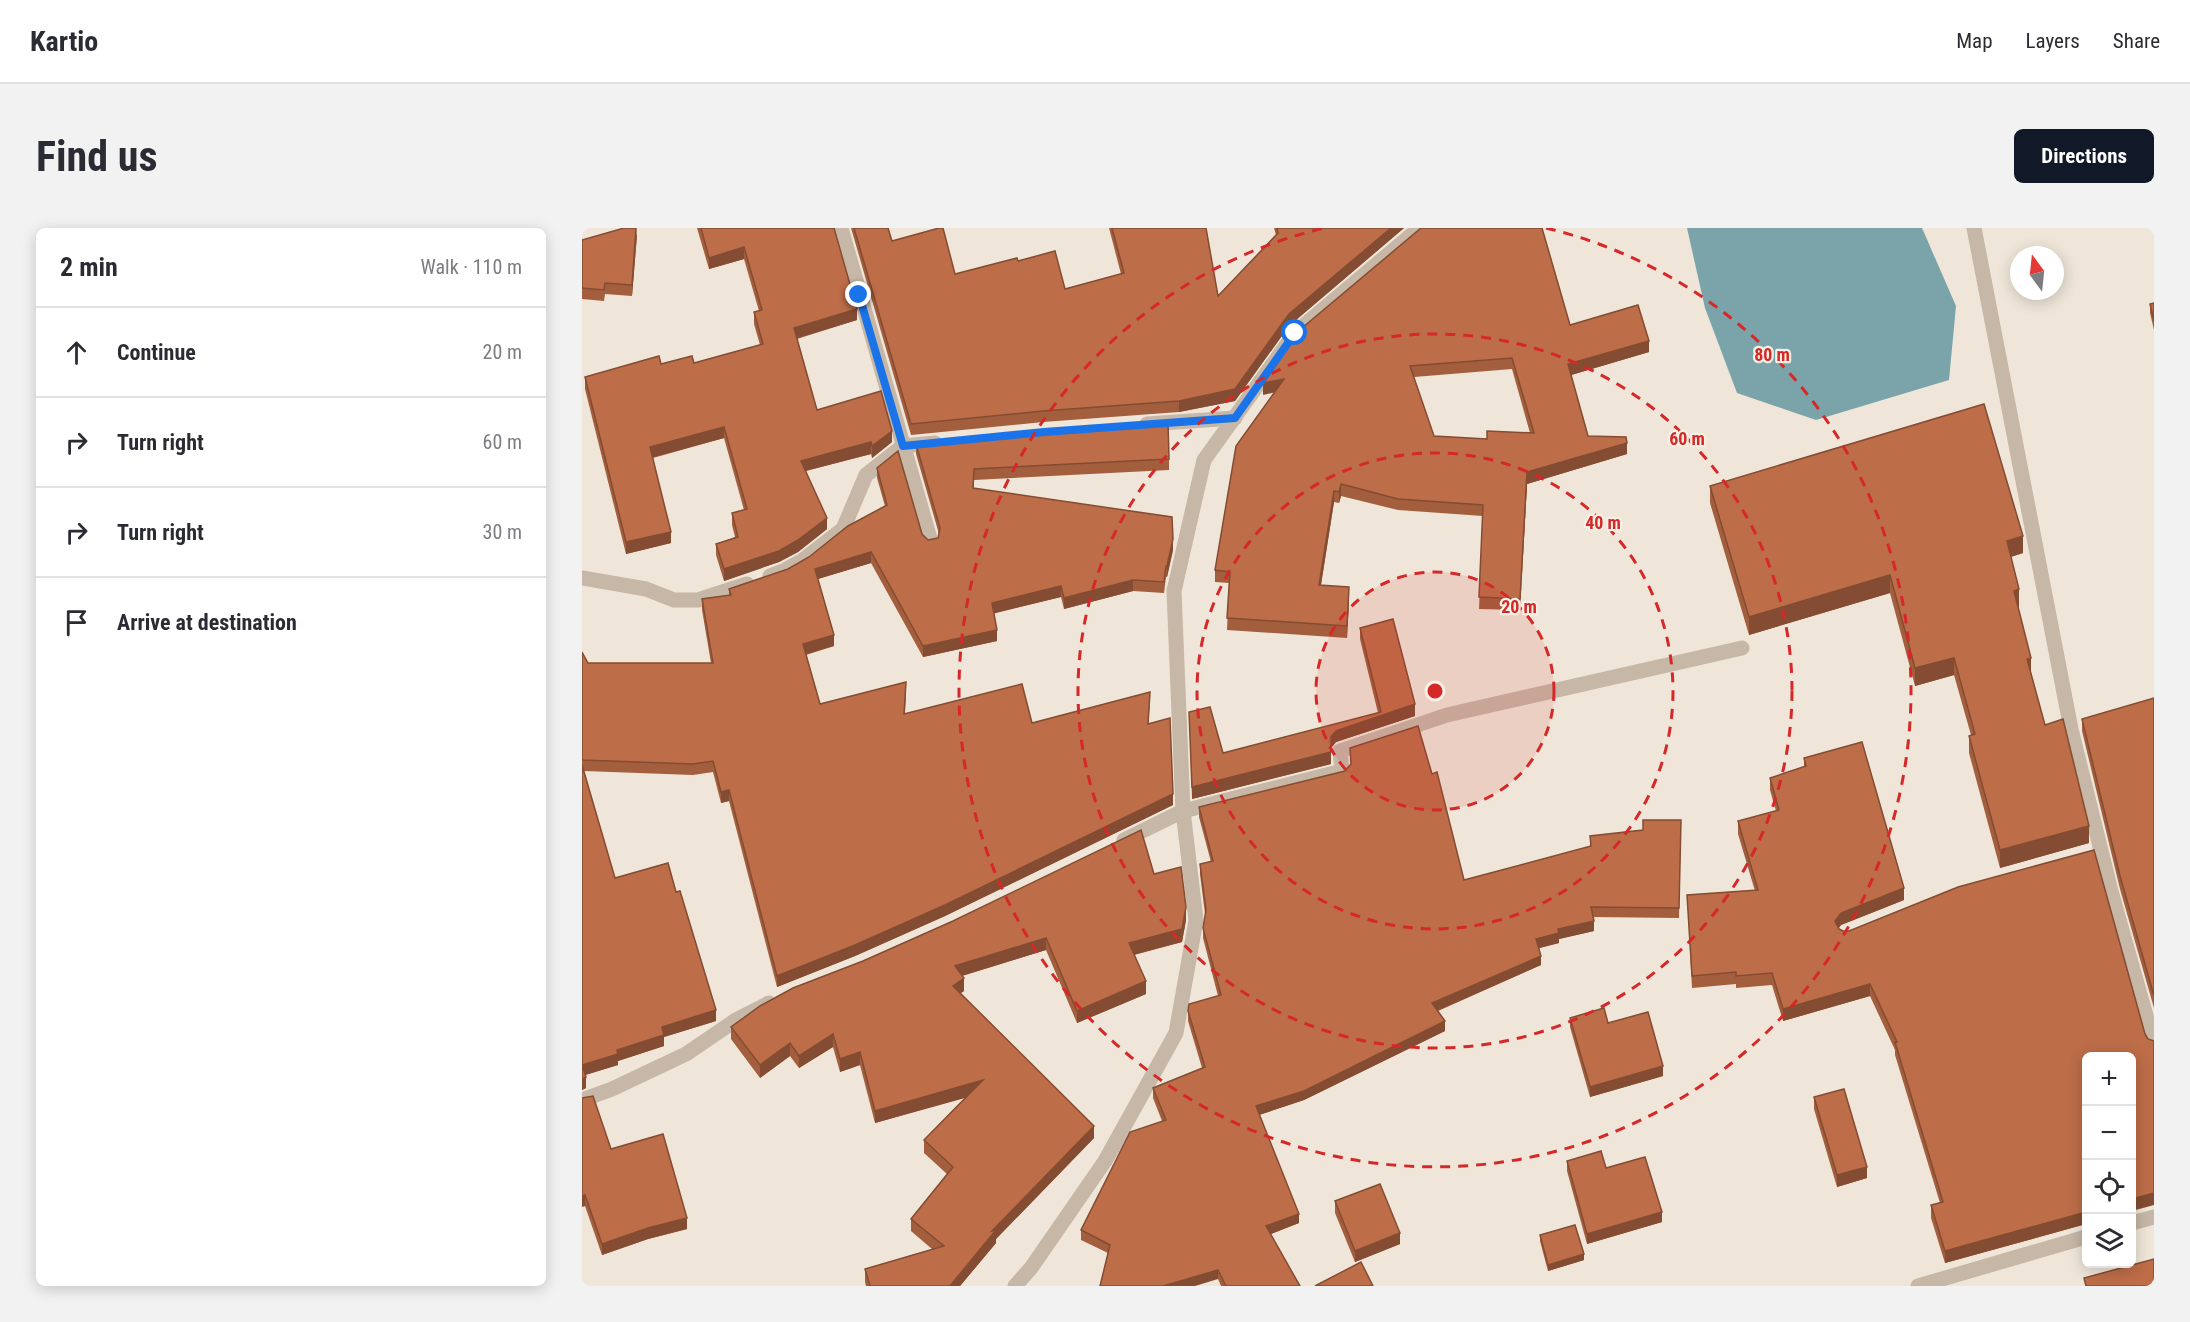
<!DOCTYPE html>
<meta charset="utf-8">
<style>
body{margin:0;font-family:"Roboto Condensed",sans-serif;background:#f2f2f3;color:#2b2b33}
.controls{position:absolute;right:18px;bottom:18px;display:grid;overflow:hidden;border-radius:9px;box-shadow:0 3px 15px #0003}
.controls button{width:54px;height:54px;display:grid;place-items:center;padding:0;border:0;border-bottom:2px solid #e1e1e2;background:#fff;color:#2b2b33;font:30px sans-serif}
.compass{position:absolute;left:1428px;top:18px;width:54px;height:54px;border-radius:50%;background:#fff;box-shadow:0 3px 15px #0003;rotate:345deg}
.stop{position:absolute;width:18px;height:18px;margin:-14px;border:4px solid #1a73e8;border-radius:50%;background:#fff}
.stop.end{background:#1a73e8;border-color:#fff;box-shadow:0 2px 6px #0008}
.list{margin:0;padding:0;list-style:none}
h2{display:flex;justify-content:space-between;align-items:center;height:78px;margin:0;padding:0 24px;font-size:26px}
h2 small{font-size:20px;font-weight:400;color:#7c7c81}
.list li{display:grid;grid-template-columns:39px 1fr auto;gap:18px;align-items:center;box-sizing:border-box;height:90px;padding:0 24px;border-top:2px solid #e1e1e2}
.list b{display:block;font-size:22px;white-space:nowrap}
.list em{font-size:20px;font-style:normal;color:#7c7c81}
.icon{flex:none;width:33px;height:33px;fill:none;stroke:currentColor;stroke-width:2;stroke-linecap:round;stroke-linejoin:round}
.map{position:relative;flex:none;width:1572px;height:1058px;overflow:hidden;border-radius:9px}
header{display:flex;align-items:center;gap:36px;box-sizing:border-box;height:84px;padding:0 30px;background:#fff;border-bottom:2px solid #e1e1e2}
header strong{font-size:28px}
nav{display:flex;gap:33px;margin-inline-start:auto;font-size:21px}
.intro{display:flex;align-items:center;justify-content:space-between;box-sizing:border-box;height:144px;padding:0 36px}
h1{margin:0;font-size:42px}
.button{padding:15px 27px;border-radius:9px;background:#111827;color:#fff;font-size:21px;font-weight:700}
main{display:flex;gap:36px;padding:0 36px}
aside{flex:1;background:#fff;border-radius:9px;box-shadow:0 3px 15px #0003}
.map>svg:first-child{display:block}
.water{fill:#7aa4aa}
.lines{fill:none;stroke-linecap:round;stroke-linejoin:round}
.minor{stroke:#c6b7a6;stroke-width:15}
.wall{fill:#a35e3e;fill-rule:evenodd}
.shaded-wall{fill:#844c32}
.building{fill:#bd6d48;stroke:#844c32;stroke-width:1.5;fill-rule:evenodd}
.route{stroke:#1a73e8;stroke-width:8}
.ring{fill:none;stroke:#d62828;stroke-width:3;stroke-dasharray:10 8}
.centre{fill:#d62828;stroke:#f7f0e4;stroke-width:3}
.ring-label{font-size:18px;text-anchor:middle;font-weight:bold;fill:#d62828;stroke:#f7f0e4;stroke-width:4.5;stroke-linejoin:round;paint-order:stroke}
</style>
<header>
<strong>Kartio</strong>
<nav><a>Map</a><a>Layers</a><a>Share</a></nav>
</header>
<div class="intro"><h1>Find us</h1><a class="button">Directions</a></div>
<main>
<aside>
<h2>2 min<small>Walk · 110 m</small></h2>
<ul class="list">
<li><svg class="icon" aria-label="ahead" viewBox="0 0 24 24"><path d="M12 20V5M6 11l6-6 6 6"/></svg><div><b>Continue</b></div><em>20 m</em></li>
<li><svg class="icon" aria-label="right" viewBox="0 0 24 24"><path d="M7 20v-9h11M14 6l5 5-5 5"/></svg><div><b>Turn right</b></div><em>60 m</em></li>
<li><svg class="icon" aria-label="right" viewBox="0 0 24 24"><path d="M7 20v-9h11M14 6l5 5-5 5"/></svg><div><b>Turn right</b></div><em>30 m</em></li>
<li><svg class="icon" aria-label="arrive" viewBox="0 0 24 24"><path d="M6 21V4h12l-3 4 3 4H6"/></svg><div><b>Arrive at destination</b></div></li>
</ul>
</aside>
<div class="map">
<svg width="1572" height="1058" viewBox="0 0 1572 1058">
<rect width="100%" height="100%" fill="#efe6d9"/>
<!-- water -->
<path class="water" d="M 1105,0 L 1340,0 L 1374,78 L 1367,152 L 1234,192 L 1155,165 L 1123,80 Z"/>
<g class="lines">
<!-- minor -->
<g class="minor">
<path d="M 259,0 L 349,314"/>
<path d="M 1392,0 L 1489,501 L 1529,663 L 1572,816"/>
<path d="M 565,196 L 653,190"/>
<path d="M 188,348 L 201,343 L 221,332 L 261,301 L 284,247 L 321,218 L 353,215"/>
<path d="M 0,350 L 64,361 L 92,372 L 116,372 L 165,356"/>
<path d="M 542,612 L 601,583 L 760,543 L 758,523 L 865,487 L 1160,420"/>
<path d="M 0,872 L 30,861 L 104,826 L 154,792 L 187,775"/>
<path d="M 1550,995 L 1572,989"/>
<path d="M 433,1058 L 449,1040 L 523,933 L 594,805 L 614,692 L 601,583 L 592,363 L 622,232 L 713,105 L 834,3 L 842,0"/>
<path d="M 1336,1058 L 1504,1009"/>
</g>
</g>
<!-- wall -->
<g class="wall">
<path d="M 115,0 L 252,0 L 275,92 L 215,111 L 235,182 L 310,214 L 290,230 L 289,226 L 224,243 L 245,301 L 216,324 L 197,334 L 142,353 L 134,327 L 134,316 L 153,309 L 150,297 L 150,285 L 162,282 L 142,210 L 71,230 L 89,315 L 44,326 L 3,161 L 3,149 L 79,136 L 112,135 L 178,117 L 172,96 L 172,84 L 177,83 L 162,31 L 127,41 Z"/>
<path d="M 269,0 L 306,0 L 310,13 L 373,46 L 436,33 L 483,61 L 539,46 L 527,0 L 624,0 L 636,68 L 694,7 L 692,0 L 822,0 L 707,98 L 653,173 L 597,184 L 461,194 L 329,207 Z"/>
<path d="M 55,7 L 50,68 L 23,66 L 22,73 L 0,71 L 0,12 Z"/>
<path d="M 1572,75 L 1572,102 L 1568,85 L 1568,76 Z"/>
<path d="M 988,97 L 1067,124 L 989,147 L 1006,208 L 1045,226 L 945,256 L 938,382 L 897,381 L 901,288 L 816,282 L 759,268 L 757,275 L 752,274 L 739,357 L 767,371 L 765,410 L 645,402 L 647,355 L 633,354 L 633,342 L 692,164 L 681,167 ZM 930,141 L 948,205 L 905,211 L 852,208 L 832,149 Z"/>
<path d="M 334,216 L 587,231 L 587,242 L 392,252 L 392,260 L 591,322 L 585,349 L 584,349 L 582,365 L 551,363 L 482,381 L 479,369 L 412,385 L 415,413 L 341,429 L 289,335 L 235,351 L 252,418 L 224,427 L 238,476 L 324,465 L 323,486 L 450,495 L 568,475 L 566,496 L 591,577 L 363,688 L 273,728 L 195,759 L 147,573 L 139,575 L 131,544 L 111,547 L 2,543 L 33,650 L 134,793 L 82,809 L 82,818 L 36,833 L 36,837 L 3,847 L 4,860 L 0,862 L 0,424 L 6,435 L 129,435 L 120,382 L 120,371 L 147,367 L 147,361 L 206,341 L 227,329 L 303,278 L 295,250 L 295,240 L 340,306 L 346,312 L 356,310 L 357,306 L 334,226 Z"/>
<path d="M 1128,258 L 1441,325 L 1429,329 L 1437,379 L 1436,379 L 1449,446 L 1463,497 L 1507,615 L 1418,640 L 1387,525 L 1387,508 L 1389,507 L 1372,447 L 1333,458 L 1308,365 L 1167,407 L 1128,275 Z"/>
<path d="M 778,400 L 833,488 L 754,514 L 749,520 L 749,536 L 610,571 L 607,484 L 641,525 L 796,485 L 778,411 Z"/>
<path d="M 1572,470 L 1572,780 L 1538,661 L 1500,503 L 1500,491 Z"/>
<path d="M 1222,530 L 1322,672 L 1259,697 L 1256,701 L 1504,828 L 1504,996 L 1363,1035 L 1349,990 L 1349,977 L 1358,975 L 1313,827 L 1313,822 L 1288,768 L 1201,793 L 1190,757 L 1154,760 L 1154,756 L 1110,760 L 1105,667 L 1173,663 L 1156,606 L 1156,593 L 1194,583 L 1188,562 L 1188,550 L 1222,539 Z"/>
<path d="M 617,579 L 882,652 L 1008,619 L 1008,608 L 1061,602 L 1099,592 L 1097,690 L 1011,689 L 1012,703 L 977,711 L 977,715 L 957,720 L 959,737 L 856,783 L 863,803 L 722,872 L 677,887 L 717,995 L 688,1006 L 718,1058 L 639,1058 L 636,1051 L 526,1025 L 499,1012 L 499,1002 L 580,893 L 571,870 L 571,860 L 620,840 L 606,793 L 606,783 L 636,768 L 621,710 L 621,700 L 623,686 L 618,646 L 618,636 L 629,634 L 617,589 Z"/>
<path d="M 572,646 L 604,692 L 600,714 L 552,727 L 564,766 L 495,795 L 464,722 L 380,748 L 382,763 L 378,765 L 512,910 L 414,1011 L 414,1015 L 378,1058 L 284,1058 L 283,1054 L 283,1041 L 350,1021 L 329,1003 L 329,991 L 365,946 L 342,925 L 342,912 L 384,869 L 293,895 L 278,837 L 258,844 L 251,819 L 217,840 L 208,828 L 178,850 L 149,811 L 149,799 Z"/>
<path d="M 988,790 L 1081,848 L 1008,869 L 988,799 Z"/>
<path d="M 1232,869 L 1285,950 L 1255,959 L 1232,881 Z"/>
<path d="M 0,870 L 29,921 L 105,1001 L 66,1011 L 20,1027 L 3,978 Z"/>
<path d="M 985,933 L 1024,940 L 1080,994 L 1005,1016 L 985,943 Z"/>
<path d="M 753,973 L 818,1016 L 773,1034 L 753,985 Z"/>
<path d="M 958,1007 L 1002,1032 L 966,1043 L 958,1013 Z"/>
</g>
<!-- shaded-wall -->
<g class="shaded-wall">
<path d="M 55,0 L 55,7 L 50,68 L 50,57 Z"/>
<path d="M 809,0 L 822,0 L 707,98 L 653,173 L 597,184 L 597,173 L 707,86 Z"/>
<path d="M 162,19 L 162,31 L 127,41 L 127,30 Z"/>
<path d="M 275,81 L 275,92 L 212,111 L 212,100 Z"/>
<path d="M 1067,113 L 1067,124 L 986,148 L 986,136 Z"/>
<path d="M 702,151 L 702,162 L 681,167 L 681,155 Z"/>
<path d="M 142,199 L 142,210 L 68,230 L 68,219 Z"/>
<path d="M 310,203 L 310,214 L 290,230 L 290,218 Z"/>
<path d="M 289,214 L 289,226 L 219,244 L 219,233 Z"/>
<path d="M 1045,215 L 1045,226 L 945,256 L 938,382 L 945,244 Z"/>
<path d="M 759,256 L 759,268 L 757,275 L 757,264 Z"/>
<path d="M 752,263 L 752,274 L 737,369 L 737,357 Z"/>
<path d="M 245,290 L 245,301 L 216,324 L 197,334 L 142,353 L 142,341 Z"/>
<path d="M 89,304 L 89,315 L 44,326 L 44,314 Z"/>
<path d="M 1441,308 L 1441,325 L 1425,330 L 1425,313 Z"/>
<path d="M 591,311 L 591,322 L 585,349 L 585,338 Z"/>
<path d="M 289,324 L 289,335 L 233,352 L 233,341 Z"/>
<path d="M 1308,347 L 1308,365 L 1167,407 L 1167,389 Z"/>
<path d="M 551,352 L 551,363 L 482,381 L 482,370 Z"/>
<path d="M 479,358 L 479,369 L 410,386 L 410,375 Z"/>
<path d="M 767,359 L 767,371 L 765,410 L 765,398 Z"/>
<path d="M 1437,361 L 1437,379 L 1432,380 L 1432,363 Z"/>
<path d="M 415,402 L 415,413 L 341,429 L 341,418 Z"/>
<path d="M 252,407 L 252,418 L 221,427 L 221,416 Z"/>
<path d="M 1372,430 L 1372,447 L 1333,458 L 1333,440 Z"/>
<path d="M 1449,430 L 1449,447 L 1445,431 Z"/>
<path d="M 833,476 L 833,488 L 754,514 L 749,520 L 749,509 L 754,503 Z"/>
<path d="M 749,524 L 749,536 L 610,571 L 610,559 Z"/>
<path d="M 147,562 L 147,573 L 139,575 L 139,564 Z"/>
<path d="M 591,566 L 591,577 L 363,688 L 273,728 L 195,759 L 195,748 Z"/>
<path d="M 1507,598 L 1507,615 L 1418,640 L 1418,622 Z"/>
<path d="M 1322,660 L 1322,672 L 1259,697 L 1253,705 L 1253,693 L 1259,685 Z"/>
<path d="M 604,679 L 604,692 L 600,714 L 547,728 L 547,715 Z"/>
<path d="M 1012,693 L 1012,703 L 977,711 L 977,715 L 954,721 L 954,711 L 976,701 Z"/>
<path d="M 464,710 L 464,722 L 373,750 L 373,738 Z"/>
<path d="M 959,728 L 959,737 L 850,785 L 850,775 Z"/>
<path d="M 382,750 L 382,763 L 371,771 L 371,758 Z"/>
<path d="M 564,753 L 564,766 L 495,795 L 495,783 Z"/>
<path d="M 1288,756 L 1288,768 L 1201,793 L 1201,781 Z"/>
<path d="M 134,782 L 134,793 L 82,809 L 82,818 L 36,833 L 36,837 L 0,848 L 0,837 L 80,799 Z"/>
<path d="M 863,793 L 863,803 L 722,872 L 674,888 L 674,878 Z"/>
<path d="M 251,806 L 251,819 L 217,840 L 217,828 Z"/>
<path d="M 208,815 L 208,828 L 178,850 L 178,837 Z"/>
<path d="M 278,824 L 278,837 L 258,844 L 258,831 Z"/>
<path d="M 1081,838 L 1081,848 L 1008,869 L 1008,859 Z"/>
<path d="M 4,849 L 4,860 L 0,862 L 0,851 Z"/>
<path d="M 401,852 L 401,865 L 293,895 L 293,883 Z"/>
<path d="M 512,898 L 512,910 L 414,1011 L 414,1015 L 378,1058 L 368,1058 L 410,1003 Z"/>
<path d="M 1285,939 L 1285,950 L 1255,959 L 1255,947 Z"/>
<path d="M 1572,965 L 1572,977 L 1550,983 L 1550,971 Z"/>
<path d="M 3,967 L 3,978 L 0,979 L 0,968 Z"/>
<path d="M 1080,984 L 1080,994 L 1005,1016 L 1005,1006 Z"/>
<path d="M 1504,984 L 1504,996 L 1363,1035 L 1363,1023 Z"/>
<path d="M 717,986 L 717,995 L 684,1008 L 684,998 Z"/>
<path d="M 105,990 L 105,1001 L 66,1011 L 20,1027 L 20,1016 L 66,1000 Z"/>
<path d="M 818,1005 L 818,1016 L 773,1034 L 773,1023 Z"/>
<path d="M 1002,1026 L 1002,1032 L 966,1043 L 966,1037 Z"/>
<path d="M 636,1042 L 636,1051 L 613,1058 L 581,1058 Z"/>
</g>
<!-- building -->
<g class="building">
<path d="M 42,0 L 54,0 L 50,57 L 23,55 L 22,62 L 0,60 L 0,12 Z"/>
<path d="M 119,0 L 252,0 L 275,81 L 212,100 L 235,182 L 299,163 L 310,203 L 290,218 L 289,214 L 219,233 L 245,290 L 216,312 L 197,323 L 142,341 L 134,316 L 156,309 L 150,285 L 165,281 L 142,199 L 68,219 L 89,304 L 44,314 L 3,149 L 77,128 L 79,136 L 110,128 L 112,135 L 181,116 L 172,84 L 180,82 L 162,19 L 127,30 Z"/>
<path d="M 272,0 L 306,0 L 310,13 L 357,0 L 361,0 L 373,46 L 435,30 L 436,33 L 473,23 L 483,61 L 542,45 L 530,0 L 624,0 L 636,68 L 696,5 L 695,0 L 809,0 L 707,86 L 653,161 L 597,173 L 461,183 L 329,196 Z"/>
<path d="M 839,0 L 960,0 L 988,97 L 1056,77 L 1067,113 L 986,136 L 1006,208 L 1044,209 L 1045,215 L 945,244 L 938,371 L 897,369 L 901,277 L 816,271 L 759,256 L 757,264 L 752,263 L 737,357 L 767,359 L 765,398 L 645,390 L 648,344 L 633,342 L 654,218 L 702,151 L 681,155 L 720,100 ZM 930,130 L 952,205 L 905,203 L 905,211 L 852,208 L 828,138 Z"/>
<path d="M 1572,75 L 1572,93 L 1568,76 Z"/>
<path d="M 1402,176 L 1441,308 L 1425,313 L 1437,361 L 1432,363 L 1449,430 L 1445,431 L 1463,497 L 1481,491 L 1507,598 L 1418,622 L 1387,508 L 1393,506 L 1372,430 L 1333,440 L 1308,347 L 1167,389 L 1128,258 Z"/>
<path d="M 586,194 L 587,231 L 392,241 L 391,260 L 590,289 L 591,311 L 585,338 L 584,338 L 582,354 L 551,352 L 482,370 L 479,358 L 410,375 L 415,402 L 341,418 L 289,324 L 233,341 L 252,407 L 221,416 L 238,476 L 324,454 L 322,486 L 440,456 L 450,495 L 568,464 L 566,496 L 588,490 L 591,566 L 363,677 L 273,717 L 195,748 L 147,562 L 139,564 L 131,533 L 111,536 L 0,532 L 0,424 L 6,435 L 131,435 L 120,371 L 149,367 L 147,361 L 206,341 L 227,329 L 266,298 L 305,277 L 295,240 L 316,223 L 340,306 L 346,312 L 356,310 L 358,300 L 334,216 L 463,203 Z"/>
<path d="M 811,391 L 833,476 L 754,503 L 749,509 L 749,524 L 610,559 L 607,484 L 628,479 L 641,525 L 799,484 L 778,400 Z"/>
<path d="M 1572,470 L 1572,768 L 1538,648 L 1500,491 Z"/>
<path d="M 836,498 L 850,546 L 855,544 L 882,652 L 1009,618 L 1008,608 L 1061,602 L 1061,592 L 1099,592 L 1097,680 L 1009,679 L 1012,693 L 976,701 L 977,705 L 954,711 L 959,728 L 850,775 L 863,793 L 722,863 L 674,878 L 717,986 L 684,998 L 718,1058 L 644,1058 L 636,1042 L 581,1058 L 518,1058 L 528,1017 L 499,1002 L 548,904 L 584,892 L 571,860 L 623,839 L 606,783 L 607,776 L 639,767 L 621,700 L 624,682 L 618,636 L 631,633 L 617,579 L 763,543 L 769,536 L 768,520 Z"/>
<path d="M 1280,514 L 1322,660 L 1259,685 L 1253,693 L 1257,701 L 1261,703 L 1267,703 L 1376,659 L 1512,622 L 1563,806 L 1566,811 L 1572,813 L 1572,965 L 1550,971 L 1550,828 L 1504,828 L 1504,984 L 1363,1023 L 1349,977 L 1361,974 L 1313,814 L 1315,814 L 1288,756 L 1201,781 L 1190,745 L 1154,748 L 1154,744 L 1110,748 L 1105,667 L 1176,662 L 1156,593 L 1197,582 L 1188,550 L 1224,538 L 1222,530 Z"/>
<path d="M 0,537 L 33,650 L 86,635 L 94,664 L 98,663 L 134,782 L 80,799 L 82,807 L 35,822 L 36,826 L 0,837 Z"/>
<path d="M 559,602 L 572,646 L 599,639 L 604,679 L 600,701 L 547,715 L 564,753 L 495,783 L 464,710 L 373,738 L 382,750 L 371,758 L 512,898 L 410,1003 L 414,1002 L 368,1058 L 288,1058 L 283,1041 L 362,1018 L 329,991 L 371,939 L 342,912 L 401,852 L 293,883 L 278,824 L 258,831 L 251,806 L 217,828 L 208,815 L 178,837 L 149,799 L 178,778 L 211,760 L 281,733 L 371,693 Z"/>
<path d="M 1022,780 L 1026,795 L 1066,784 L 1081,838 L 1008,859 L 988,790 Z"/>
<path d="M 0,837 L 4,849 L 0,851 Z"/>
<path d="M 1262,861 L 1285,939 L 1255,947 L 1232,869 Z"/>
<path d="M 11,868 L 29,921 L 81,906 L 105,990 L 66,1000 L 20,1016 L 3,967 L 0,968 L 0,870 Z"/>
<path d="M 1019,923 L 1024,940 L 1063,929 L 1080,984 L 1005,1006 L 985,933 Z"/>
<path d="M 798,956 L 818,1005 L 773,1023 L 753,973 Z"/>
<path d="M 993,997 L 1002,1026 L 966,1037 L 958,1007 Z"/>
<path d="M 1572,1031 L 1572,1058 L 1504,1058 L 1502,1050 Z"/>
<path d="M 779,1034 L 791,1058 L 733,1058 Z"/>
</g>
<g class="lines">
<!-- route -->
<path class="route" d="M 277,67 L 321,218 L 462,204 L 653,190 L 713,105"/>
</g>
<!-- distance rings -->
<circle cx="853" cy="463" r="119" fill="#d62828" fill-opacity=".12"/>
<g class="ring">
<circle cx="853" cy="463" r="119"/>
<circle cx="853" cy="463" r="238"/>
<circle cx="853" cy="463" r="357"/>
<path d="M964 0A476 476 0 1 1 742 0"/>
</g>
<circle cx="853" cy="463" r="9" class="centre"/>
<g class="ring-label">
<text x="1190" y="133">80 m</text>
<text x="1105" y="217">60 m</text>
<text x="1021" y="301">40 m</text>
<text x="937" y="385">20 m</text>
</g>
</svg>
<div class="controls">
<button>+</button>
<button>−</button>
<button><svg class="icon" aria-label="locate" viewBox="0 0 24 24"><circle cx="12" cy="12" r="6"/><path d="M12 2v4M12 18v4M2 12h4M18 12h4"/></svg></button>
<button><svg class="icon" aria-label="layers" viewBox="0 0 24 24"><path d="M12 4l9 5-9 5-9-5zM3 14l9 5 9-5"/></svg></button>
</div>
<svg class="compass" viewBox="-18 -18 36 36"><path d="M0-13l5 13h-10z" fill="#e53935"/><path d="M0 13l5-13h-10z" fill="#7c7c81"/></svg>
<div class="stop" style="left:713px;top:105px"></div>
<div class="stop end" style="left:277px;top:67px"></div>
</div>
</main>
